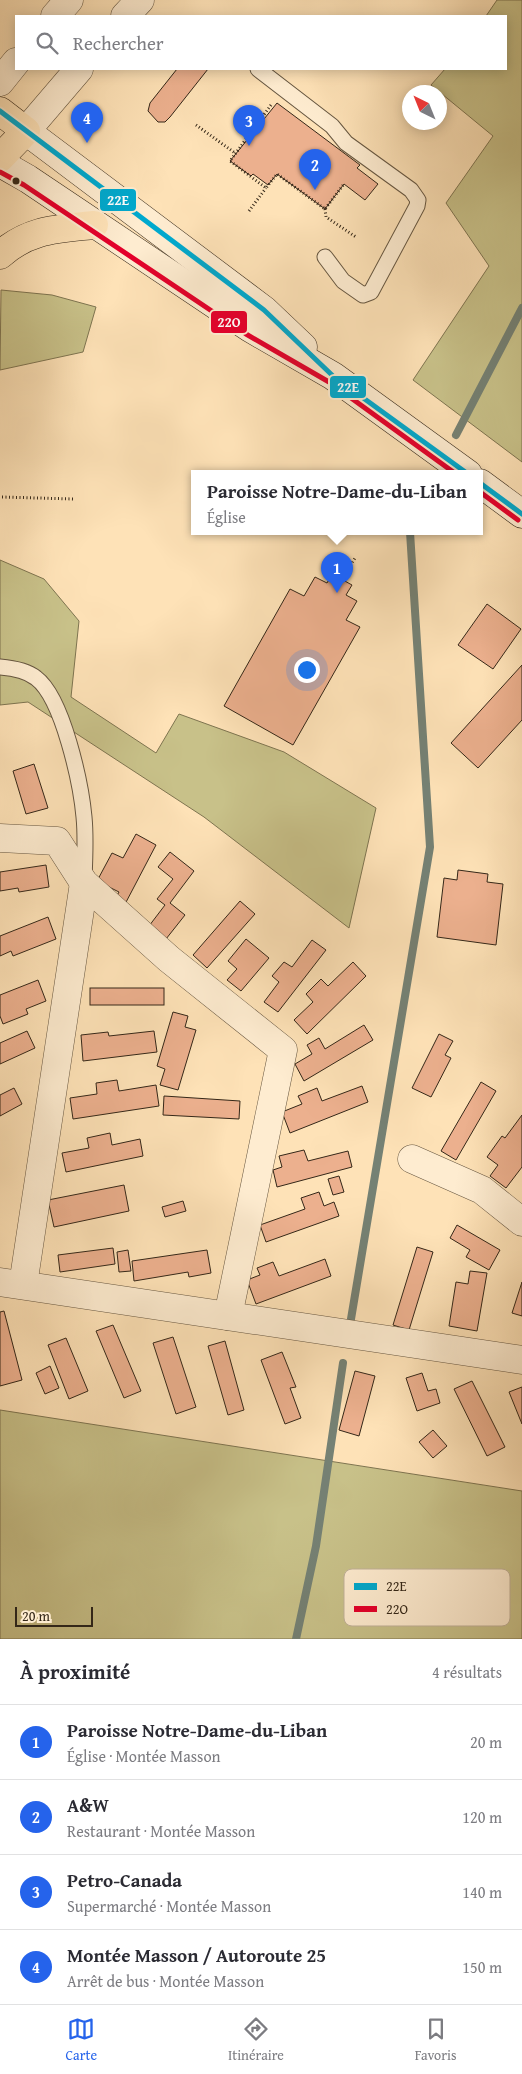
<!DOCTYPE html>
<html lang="fr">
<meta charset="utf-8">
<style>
body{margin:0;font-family:"Gentium Book Plus",serif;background:#f7f7f7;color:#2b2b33}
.compass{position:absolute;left:402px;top:85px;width:45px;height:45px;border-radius:50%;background:#fff;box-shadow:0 2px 12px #0003;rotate:317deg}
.scale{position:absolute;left:15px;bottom:12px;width:78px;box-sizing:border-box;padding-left:5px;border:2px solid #342718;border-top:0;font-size:14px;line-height:18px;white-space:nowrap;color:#342718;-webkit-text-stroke:4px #feecd0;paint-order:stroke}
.you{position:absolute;left:306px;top:669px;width:18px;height:18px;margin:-12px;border:4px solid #fff;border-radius:50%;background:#1a73e8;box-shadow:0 0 0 8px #1a73e833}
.badge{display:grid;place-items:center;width:32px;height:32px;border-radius:50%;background:#2563eb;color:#fff;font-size:16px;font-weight:700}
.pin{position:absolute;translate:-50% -41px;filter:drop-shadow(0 1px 2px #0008)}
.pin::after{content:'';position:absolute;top:26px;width:18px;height:15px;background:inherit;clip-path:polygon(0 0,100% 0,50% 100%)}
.popup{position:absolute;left:191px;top:470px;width:292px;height:65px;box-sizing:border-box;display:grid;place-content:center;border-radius:0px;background:#fff;filter:drop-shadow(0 1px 4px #0005);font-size:16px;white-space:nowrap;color:#7c7c81}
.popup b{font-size:19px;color:#2b2b33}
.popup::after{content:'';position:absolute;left:50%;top:100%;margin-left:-10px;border:10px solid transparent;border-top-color:#fff}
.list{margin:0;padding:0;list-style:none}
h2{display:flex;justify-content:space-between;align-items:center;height:65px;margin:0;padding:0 20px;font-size:21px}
h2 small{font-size:16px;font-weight:400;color:#7c7c81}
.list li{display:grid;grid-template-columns:32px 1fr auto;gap:15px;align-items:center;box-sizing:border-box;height:75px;padding:0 20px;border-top:1px solid #e1e1e2}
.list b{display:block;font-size:19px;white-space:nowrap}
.list p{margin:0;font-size:16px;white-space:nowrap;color:#7c7c81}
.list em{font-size:16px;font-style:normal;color:#7c7c81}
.icon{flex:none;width:28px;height:28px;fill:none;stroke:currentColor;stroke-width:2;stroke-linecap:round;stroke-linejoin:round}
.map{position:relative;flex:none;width:522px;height:1639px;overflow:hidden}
.search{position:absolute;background:#fff;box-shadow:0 2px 12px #0003;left:15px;right:15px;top:15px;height:55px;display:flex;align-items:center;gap:12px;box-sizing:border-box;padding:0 18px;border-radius:0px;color:#7c7c81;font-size:19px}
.sheet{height:365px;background:#fff}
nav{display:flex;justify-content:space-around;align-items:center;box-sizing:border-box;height:70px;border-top:1px solid #e1e1e2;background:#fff;font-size:14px;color:#7c7c81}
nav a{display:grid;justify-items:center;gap:2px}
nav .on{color:#2563eb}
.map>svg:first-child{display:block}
.green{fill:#c8c189;stroke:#7e7450}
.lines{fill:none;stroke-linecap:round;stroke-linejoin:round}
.stream{stroke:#758174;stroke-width:8}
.building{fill:#ecb08e;stroke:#342718}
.lane-casing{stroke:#665640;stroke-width:17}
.street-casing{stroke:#665640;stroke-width:29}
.secondary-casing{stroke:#342718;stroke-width:29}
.primary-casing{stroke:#342718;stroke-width:29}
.highway-casing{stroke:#342718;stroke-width:29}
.path{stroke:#342718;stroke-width:3;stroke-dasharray:1 2.5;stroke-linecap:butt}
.lane{stroke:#feecd0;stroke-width:15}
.street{stroke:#feecd0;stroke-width:28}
.secondary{stroke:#feecd0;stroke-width:28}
.primary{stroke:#fee2b7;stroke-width:28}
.highway{stroke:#fee2b7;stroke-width:28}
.bus-1-casing{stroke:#feecd0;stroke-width:9}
.bus-2-casing{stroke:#feecd0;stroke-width:9}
.bus-1{stroke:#00a9ce;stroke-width:5}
.bus-2{stroke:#e4002b;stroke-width:5}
.bus-dot{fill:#342718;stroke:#feecd0;stroke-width:2}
.key{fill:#feecd0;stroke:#c1b199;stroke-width:1}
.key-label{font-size:14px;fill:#342718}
.line-badge{stroke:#feecd0;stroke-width:2}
.badge-label{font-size:14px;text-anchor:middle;font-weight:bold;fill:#fff}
</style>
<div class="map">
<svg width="522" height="1639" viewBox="0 0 522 1639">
<rect width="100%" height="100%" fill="#fee2b7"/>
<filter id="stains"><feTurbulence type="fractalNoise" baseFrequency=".004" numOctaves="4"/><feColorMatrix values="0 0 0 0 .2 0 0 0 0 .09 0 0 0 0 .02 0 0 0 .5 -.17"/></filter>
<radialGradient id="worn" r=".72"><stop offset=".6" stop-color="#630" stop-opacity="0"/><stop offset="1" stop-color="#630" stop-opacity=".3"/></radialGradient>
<!-- green -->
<g class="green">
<path d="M 497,0 L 522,0 L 522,462 L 413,380 L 489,266 L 446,203 L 493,136 L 431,85 L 445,69 L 506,69 L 506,16 L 486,16 Z"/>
<path d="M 1,290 L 52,295 L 96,307 L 83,352 L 0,370 Z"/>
<path d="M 0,560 L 44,579 L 79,621 L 71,697 L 156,753 L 179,714 L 284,752 L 376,808 L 349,928 L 204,817 L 28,702 L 0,705 Z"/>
<path d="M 0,1410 L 522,1491 L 522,1639 L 0,1639 Z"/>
</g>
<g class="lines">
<!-- stream -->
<g class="stream">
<path d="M 456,435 L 522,308"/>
<path d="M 351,1319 L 430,847 L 410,532"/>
<path d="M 296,1639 L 316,1546 L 343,1363"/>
</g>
</g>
<!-- building -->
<g class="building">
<path d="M 177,69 L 208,69 L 170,117 L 165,122 L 158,122 L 148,111 L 150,103 Z"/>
<path d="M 277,103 L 360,165 L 357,168 L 378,184 L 365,200 L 344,184 L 325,209 L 277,174 L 268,185 L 253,174 L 251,176 L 230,161 Z"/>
<path d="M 332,574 L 352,585 L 346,595 L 357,601 L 346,620 L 360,627 L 293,745 L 224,706 L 290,589 L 304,596 L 315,577 L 327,583 Z"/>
<path d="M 487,604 L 521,629 L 493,669 L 458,645 Z"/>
<path d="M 522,665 L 522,720 L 478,768 L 451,743 Z"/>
<path d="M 34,764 L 48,808 L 26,814 L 13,771 Z"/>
<path d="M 136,834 L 156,845 L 124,906 L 114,901 L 119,892 L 97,881 L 112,853 L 123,858 Z"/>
<path d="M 170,852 L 194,871 L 170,903 L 185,915 L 166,939 L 149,926 L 165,905 L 157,899 L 173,879 L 158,867 Z"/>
<path d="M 46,865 L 49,887 L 19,892 L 18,888 L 0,891 L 0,872 Z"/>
<path d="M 458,870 L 488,874 L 487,882 L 503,884 L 496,945 L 437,937 L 444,878 L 457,880 Z"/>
<path d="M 240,901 L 255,914 L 207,968 L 193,955 Z"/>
<path d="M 48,917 L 56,939 L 13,956 L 11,951 L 0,956 L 0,936 Z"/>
<path d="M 246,939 L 269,958 L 241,991 L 227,980 L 237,969 L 228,961 Z"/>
<path d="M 312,940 L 326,950 L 278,1012 L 264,1002 L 279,982 L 272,976 L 284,962 L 292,967 Z"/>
<path d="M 353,962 L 366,976 L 307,1034 L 294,1020 L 313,1002 L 306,994 L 321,979 L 328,986 Z"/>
<path d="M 38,980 L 46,1001 L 26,1009 L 28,1014 L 3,1024 L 0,1016 L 0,995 Z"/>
<rect x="90" y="988" width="74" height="17"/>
<path d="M 173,1012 L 188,1016 L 185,1027 L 196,1030 L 178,1090 L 160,1085 L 165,1069 L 157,1066 Z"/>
<path d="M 364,1025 L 373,1040 L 304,1081 L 295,1064 L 312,1054 L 307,1045 L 319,1038 L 325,1049 Z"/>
<path d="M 27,1031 L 35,1048 L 0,1064 L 0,1043 Z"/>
<path d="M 154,1031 L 157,1052 L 83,1061 L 81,1035 L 108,1032 L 109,1036 Z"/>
<path d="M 439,1034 L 453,1041 L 445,1055 L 451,1058 L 431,1097 L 412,1088 Z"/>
<path d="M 117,1080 L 119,1091 L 156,1085 L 159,1106 L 73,1119 L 70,1098 L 97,1094 L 96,1083 Z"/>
<path d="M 481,1082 L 496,1091 L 456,1160 L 441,1151 Z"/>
<path d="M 362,1086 L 368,1102 L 290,1133 L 282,1112 L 302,1104 L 298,1096 L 317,1088 L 322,1101 Z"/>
<path d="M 14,1088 L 22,1104 L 0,1116 L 0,1095 Z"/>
<path d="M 164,1096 L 240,1101 L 239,1119 L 163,1115 Z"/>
<path d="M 522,1115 L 522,1167 L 506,1188 L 490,1176 L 498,1165 L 487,1157 L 502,1136 L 505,1138 Z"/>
<path d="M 110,1133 L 112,1145 L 140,1139 L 143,1156 L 66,1172 L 62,1153 L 89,1148 L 87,1138 Z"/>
<path d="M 304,1150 L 308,1161 L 348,1151 L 352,1167 L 277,1187 L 273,1170 L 282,1167 L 279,1156 Z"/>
<path d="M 339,1176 L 344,1192 L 333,1195 L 328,1179 Z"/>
<path d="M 124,1185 L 129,1211 L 54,1227 L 48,1200 Z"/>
<path d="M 319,1192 L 324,1206 L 334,1202 L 339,1216 L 266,1242 L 260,1225 L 305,1209 L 301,1198 Z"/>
<path d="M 183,1201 L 186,1211 L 165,1217 L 162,1207 Z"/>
<path d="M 457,1225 L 500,1250 L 489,1270 L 466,1257 L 470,1250 L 450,1238 Z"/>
<path d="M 417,1247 L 433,1252 L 409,1330 L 393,1325 Z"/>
<path d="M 113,1248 L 115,1264 L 60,1272 L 58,1255 Z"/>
<path d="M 128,1250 L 131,1271 L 119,1272 L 117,1252 Z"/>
<path d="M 207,1250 L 211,1273 L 189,1277 L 188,1272 L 134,1281 L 132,1261 Z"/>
<path d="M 325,1259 L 331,1276 L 256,1304 L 247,1280 L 260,1275 L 257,1268 L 273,1262 L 279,1276 Z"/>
<path d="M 470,1271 L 487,1273 L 477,1331 L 449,1326 L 456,1282 L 468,1284 Z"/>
<path d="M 522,1282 L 522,1316 L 512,1313 Z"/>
<path d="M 4,1311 L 22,1380 L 0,1386 L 0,1312 Z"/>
<path d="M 113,1325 L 141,1391 L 124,1398 L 96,1331 Z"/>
<path d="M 173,1337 L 196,1407 L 176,1414 L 153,1343 Z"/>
<path d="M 66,1338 L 88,1391 L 69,1399 L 48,1345 Z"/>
<path d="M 225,1341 L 244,1410 L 228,1415 L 208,1346 Z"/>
<path d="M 282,1352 L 296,1387 L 290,1388 L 301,1418 L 285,1424 L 261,1360 Z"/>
<path d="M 50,1366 L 59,1388 L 45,1394 L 36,1373 Z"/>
<path d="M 355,1371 L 375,1376 L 359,1436 L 339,1430 Z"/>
<path d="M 422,1373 L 428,1391 L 436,1389 L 440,1403 L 417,1411 L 406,1378 Z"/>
<path d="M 472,1381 L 505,1447 L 487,1456 L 454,1389 Z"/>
<path d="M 522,1387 L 522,1424 L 509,1392 Z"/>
<path d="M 433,1430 L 447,1446 L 433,1458 L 419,1442 Z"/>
</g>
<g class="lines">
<!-- lane casing -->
<g class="lane-casing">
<g id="lane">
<path d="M 258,69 L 332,126 L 346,143 L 411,190 L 418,200 L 417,206 L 371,292 L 363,295 L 343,281 L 325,257"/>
<path d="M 0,667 C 12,668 26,670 36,678 C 63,698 81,784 84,817 C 86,837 85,857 84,878"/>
</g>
</g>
<!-- street casing -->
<g class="street-casing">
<g id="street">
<path d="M 55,16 L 69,0"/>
<path d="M 125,16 L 140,0"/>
<path d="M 0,82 L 16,62"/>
<path d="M 26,131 L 79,69"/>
<path d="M 0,838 L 57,841 L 84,883 L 169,959 L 283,1050 L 228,1316"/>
<path d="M 412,1159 L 482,1190 L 522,1222"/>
<path d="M 0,1282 L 522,1360"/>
<path d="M 23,1285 L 84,883"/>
</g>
</g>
<!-- secondary casing -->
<g class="secondary-casing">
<g id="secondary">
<path d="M 26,131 L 264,310 L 303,347"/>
<path d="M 0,163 L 28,179 L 250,328 L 333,376 L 468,474"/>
<path d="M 480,483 L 522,514"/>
</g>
</g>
<!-- primary casing -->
<g class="primary-casing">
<path id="primary" d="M 0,111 L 26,131 L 0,158"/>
</g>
<!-- highway casing -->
<g class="highway-casing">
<path id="highway" d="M 0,255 C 29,229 57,229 94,225"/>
</g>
<!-- path -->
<g class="path">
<path d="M 271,105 L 230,161 L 266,188 L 277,174 L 325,209 L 344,184"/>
<path d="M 196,125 L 235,153"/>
<path d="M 325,209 L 326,217 L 356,237"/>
<path d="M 249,211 L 266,188"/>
<path d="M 2,497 L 73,499"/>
<path d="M 341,580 L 355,558"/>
</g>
<!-- lane -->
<use href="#lane" class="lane"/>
<!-- street -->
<use href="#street" class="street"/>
<!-- secondary -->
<use href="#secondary" class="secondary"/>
<!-- primary -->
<use href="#primary" class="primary"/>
<!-- highway -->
<use href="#highway" class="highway"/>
<!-- bus-1 casing -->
<g class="bus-1-casing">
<g id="bus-1">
<path d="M 0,111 L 264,310 L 333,376 L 468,474"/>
<path d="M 480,483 L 522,514"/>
</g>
</g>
<!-- bus-2 casing -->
<g class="bus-2-casing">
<g id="bus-2">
<path d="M 0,172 L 24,185 L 246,334 L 329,382 L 456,474"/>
<path d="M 480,492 L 518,520"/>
</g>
</g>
<!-- bus-1 -->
<use href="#bus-1" class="bus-1"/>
<!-- bus-2 -->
<use href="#bus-2" class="bus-2"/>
</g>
<!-- markers -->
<circle class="bus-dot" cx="16" cy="181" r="4.5"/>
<!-- legend -->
<rect x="344" y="1569" width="166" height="57" rx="8" class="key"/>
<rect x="354" y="1583" width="23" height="7" fill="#00a9ce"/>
<rect x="354" y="1606" width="23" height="6" fill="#e4002b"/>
<g class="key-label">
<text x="386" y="1591">22E</text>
<text x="386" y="1614">22O</text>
</g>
<g class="line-badge">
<rect x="99" y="188" width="38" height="24" rx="5" fill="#00a9ce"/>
<rect x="210" y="310" width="38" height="24" rx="5" fill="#e4002b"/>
<rect x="329" y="375" width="38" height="24" rx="5" fill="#00a9ce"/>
</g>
<g class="badge-label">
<text x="118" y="205">22E</text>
<text x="229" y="327">22O</text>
<text x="348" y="392">22E</text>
</g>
<rect width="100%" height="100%" filter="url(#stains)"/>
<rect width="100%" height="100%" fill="url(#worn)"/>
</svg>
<svg class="compass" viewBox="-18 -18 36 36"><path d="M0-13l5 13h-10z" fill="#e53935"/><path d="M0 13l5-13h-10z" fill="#7c7c81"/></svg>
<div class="scale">20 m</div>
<div class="you"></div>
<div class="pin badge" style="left:337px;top:593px">1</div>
<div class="popup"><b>Paroisse Notre-Dame-du-Liban</b>Église</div>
<div class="pin badge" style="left:315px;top:190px">2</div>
<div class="pin badge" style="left:249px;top:146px">3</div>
<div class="pin badge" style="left:87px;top:143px">4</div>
<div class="search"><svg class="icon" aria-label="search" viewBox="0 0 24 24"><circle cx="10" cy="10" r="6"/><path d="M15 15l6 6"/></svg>Rechercher</div>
</div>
<section class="sheet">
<h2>À proximité<small>4 résultats</small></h2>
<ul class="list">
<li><span class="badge">1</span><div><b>Paroisse Notre-Dame-du-Liban</b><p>Église · Montée Masson</p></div><em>20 m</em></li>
<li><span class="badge">2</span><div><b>A&amp;W</b><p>Restaurant · Montée Masson</p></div><em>120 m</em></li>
<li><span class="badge">3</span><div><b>Petro-Canada</b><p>Supermarché · Montée Masson</p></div><em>140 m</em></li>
<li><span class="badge">4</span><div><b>Montée Masson / Autoroute 25</b><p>Arrêt de bus · Montée Masson</p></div><em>150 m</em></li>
</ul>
</section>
<nav>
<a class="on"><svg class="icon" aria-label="map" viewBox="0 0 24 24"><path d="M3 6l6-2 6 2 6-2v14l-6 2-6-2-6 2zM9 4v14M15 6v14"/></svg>Carte</a>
<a><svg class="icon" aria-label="directions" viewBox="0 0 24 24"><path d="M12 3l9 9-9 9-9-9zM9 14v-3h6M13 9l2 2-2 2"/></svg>Itinéraire</a>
<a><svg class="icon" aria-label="saved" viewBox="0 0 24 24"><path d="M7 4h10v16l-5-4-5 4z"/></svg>Favoris</a>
</nav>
